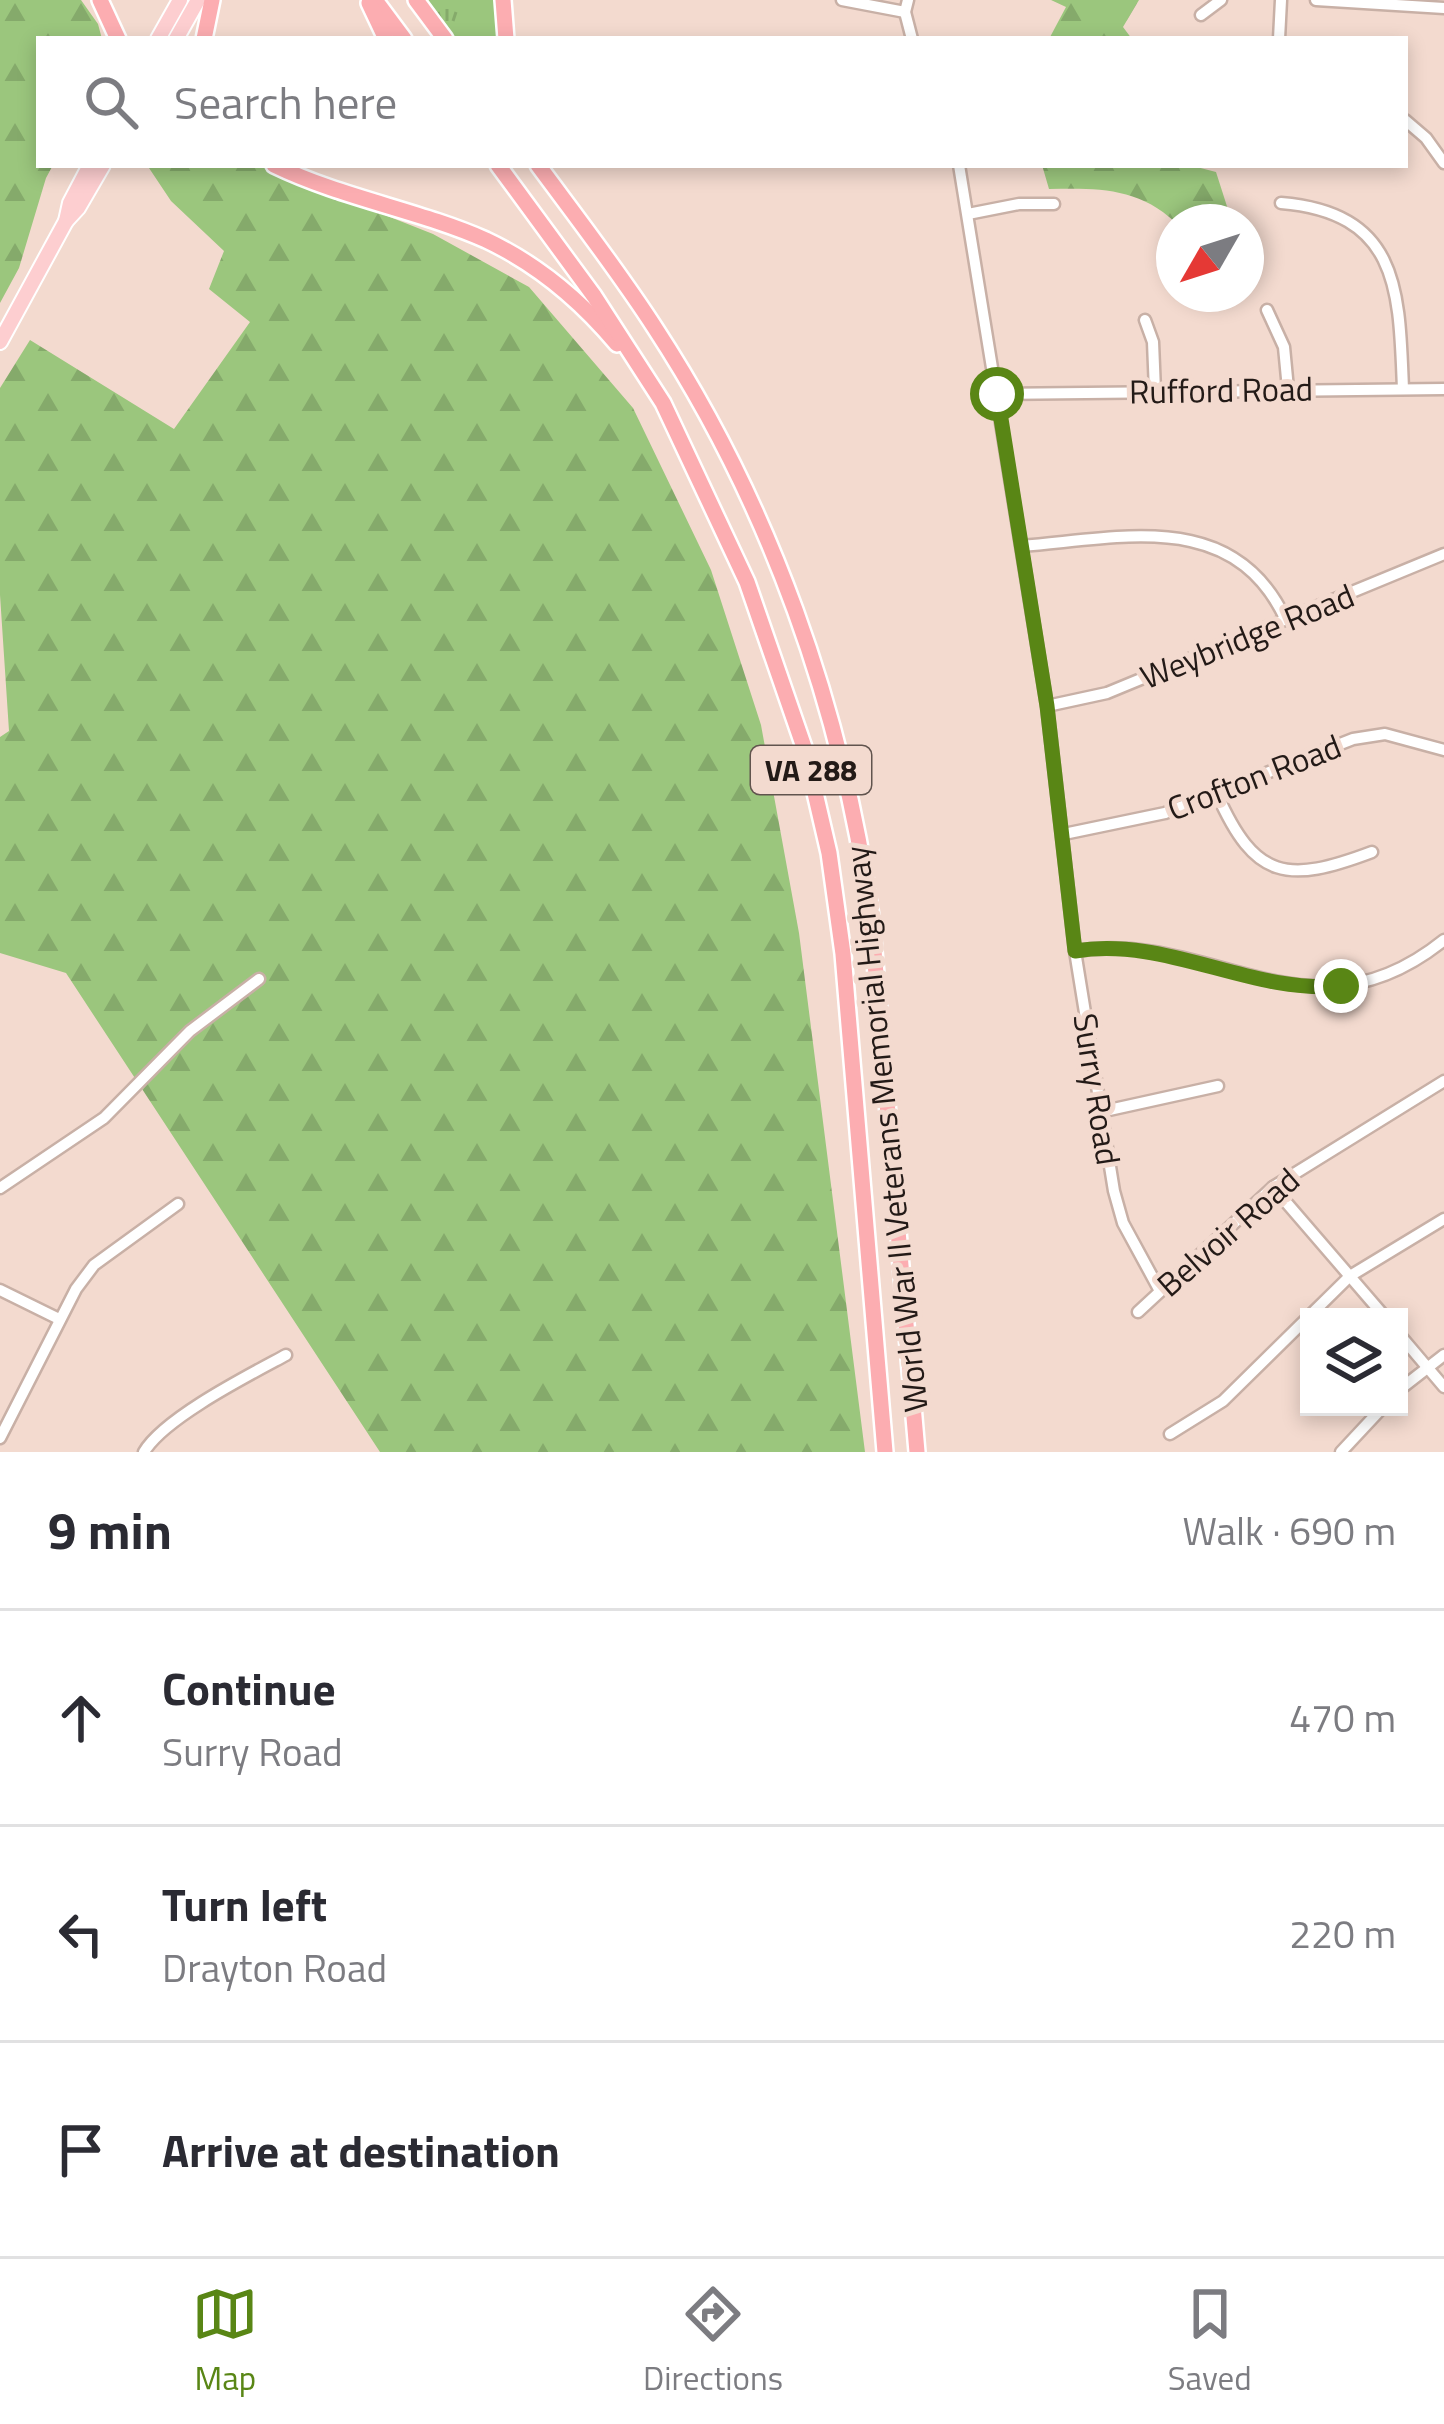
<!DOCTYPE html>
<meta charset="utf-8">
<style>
body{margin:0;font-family:"Titillium Web",sans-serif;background:#f2f2f3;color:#2b2b33}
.controls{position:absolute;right:36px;bottom:36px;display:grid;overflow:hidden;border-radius:0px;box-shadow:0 6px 18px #0003}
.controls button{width:108px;height:108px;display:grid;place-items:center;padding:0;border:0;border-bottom:3px solid #e1e1e2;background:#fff;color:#2b2b33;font:60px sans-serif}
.compass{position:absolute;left:1156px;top:204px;width:108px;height:108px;border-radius:50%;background:#fff;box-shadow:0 6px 18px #0003;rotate:231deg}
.stop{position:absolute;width:36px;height:36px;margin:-27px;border:9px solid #598615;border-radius:50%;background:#fff}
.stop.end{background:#598615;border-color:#fff;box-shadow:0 3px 12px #0008}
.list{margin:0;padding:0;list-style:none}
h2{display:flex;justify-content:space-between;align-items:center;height:156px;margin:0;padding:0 48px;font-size:51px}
h2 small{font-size:39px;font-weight:400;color:#7c7c81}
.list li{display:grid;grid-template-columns:78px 1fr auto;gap:36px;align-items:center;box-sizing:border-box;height:216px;padding:0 48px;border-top:3px solid #e1e1e2}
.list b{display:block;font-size:45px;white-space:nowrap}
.list p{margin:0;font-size:39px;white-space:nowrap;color:#7c7c81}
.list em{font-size:39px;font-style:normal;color:#7c7c81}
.icon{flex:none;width:66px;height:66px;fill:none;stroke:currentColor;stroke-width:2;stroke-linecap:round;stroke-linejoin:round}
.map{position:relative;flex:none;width:1444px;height:1452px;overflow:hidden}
.search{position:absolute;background:#fff;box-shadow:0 6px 18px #0003;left:36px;right:36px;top:36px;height:132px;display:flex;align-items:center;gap:30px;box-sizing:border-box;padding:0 42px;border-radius:0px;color:#7c7c81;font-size:45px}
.sheet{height:804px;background:#fff}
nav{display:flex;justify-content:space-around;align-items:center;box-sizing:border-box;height:168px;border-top:3px solid #e1e1e2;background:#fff;font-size:33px;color:#7c7c81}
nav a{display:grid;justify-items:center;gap:6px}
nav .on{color:#598615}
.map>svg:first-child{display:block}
.grass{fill:url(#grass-tufts)}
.forest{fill:url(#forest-firs)}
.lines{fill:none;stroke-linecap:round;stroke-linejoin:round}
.minor-casing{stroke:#c8b0a6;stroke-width:15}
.major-casing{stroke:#fff;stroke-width:18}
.highway-casing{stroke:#fff;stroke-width:20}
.minor{stroke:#fff;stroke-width:10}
.major{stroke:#fdced0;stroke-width:14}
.highway{stroke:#fcadb1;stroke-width:15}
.route{stroke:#598615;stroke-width:15}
.labels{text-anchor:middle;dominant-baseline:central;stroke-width:10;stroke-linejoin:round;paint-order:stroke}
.shield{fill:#f3dacf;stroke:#61544e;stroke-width:3}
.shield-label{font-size:30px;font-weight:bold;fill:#231a17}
.street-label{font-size:33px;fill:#231a17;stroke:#f3dacf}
</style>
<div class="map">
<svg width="1444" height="1452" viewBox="0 0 1444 1452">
<defs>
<pattern id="grass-tufts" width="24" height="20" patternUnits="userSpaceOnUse" patternTransform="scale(3)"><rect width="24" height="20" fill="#9bc67d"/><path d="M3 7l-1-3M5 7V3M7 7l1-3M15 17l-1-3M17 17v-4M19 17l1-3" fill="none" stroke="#85aa6b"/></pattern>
<pattern id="forest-firs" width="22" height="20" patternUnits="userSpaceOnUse" patternTransform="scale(3)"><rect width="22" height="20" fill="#9bc67d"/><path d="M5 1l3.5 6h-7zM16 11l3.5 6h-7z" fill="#85aa6b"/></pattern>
</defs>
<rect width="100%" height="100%" fill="#f3dacf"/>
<!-- grass -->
<path class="grass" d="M 427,0 L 497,0 L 500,39 L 456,39 Z"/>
<!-- forest -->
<g class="forest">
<path d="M 0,0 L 81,0 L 98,24 L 102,39 L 39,39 L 39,165 L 53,165 L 46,178 L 19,268 L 0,303 Z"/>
<path d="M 1051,0 L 1139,0 L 1123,27 L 1132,39 L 1049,39 L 1066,7 Z"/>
<path d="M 147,165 L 258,165 L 433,234 L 529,287 L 633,408 L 711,570 L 761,725 L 799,933 L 865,1452 L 380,1452 L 66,973 L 0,953 L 0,737 L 9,731 L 0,595 L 0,388 L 30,340 L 174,429 L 250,322 L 209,289 L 224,251 L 171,201 Z"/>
<path d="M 1042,165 L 1189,165 L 1216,172 L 1232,222 L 1175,222 C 1138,187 1096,188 1049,189 Z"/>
</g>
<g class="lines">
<!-- minor casing -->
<g class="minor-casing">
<g id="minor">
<path d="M 842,0 L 905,12"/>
<path d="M 908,0 L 905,12 L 912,39"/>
<path d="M 1316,0 L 1444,8"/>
<path d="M 1201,15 L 1221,0"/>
<path d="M 1279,39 L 1281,0"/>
<path d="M 1405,120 L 1426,138 L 1444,163"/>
<path d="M 959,165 L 1047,706 L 1075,951 L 1114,1191 L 1123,1223 L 1160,1291"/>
<path d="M 1281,203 C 1401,213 1399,293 1403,389"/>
<path d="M 968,214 L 1019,204 L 1054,204"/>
<path d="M 1267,310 L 1284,347 L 1288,389"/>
<path d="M 1145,320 L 1153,342 L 1155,391"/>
<path d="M 997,394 L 1444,389"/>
<path d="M 1022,546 C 1123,538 1234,508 1286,620"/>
<path d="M 1047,706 L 1107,693 L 1444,554"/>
<path d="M 1217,794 C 1255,880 1287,884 1372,852"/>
<path d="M 1064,834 L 1165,813 L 1353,739 L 1385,734 L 1444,750"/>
<path d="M 1075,951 C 1214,929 1309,1049 1444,940"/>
<path d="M 1100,1112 L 1218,1086"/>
<path d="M 1273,1187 L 1385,1317"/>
<path d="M 0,1188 L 104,1118 L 190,1031 L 259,979"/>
<path d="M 0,1290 L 59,1319"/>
<path d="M 1138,1312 L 1273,1187 L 1444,1081"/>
<path d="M 1399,1334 L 1444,1387"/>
<path d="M 1399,1390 L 1444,1355"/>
<path d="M 1170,1434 L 1223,1401 L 1350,1276 L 1444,1219"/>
<path d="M 0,1438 L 76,1289 L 94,1265 L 178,1204"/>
<path d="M 144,1452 C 164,1418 249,1375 286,1355"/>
<path d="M 1341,1452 L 1383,1407"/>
</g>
</g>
<!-- major casing -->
<g class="major-casing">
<g id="major">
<path d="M 158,39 L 180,0"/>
<path d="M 176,39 L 198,0"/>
<path d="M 66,221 L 78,208 L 103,165"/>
<path d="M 0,342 L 66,221 L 70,203 L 90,165"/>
</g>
</g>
<!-- highway casing -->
<g class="highway-casing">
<g id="highway">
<path d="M 100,0 L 118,39"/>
<path d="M 375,0 L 404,39"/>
<path d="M 416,0 L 445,39"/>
<path d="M 503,0 L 506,39"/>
<path d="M 369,3 L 386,39"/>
<path d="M 204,39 L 212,0"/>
<path d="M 274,165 C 342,198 418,210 486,240 C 537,264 581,301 617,344"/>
<path d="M 498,165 L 594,296 L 663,403 L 747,582 L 805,750 L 829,853 L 843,954 L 885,1452"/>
<path d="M 538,165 C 578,219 619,272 655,328 C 770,504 842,709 871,916 L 917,1452"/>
</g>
</g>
<!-- minor -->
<use href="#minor" class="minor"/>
<!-- major -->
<use href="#major" class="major"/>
<!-- highway -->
<use href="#highway" class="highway"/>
</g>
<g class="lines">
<!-- route -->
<path class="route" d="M 997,394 L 1047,706 L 1075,951 C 1167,936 1249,994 1341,986"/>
</g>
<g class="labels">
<!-- shield labels -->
<rect class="shield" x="751" y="746" width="120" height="48" rx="9"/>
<g class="shield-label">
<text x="811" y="770">VA 288</text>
</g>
<!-- street labels -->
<g class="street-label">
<text transform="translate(1221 390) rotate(-1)">Rufford Road</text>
<text transform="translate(1247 636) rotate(-22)">Weybridge Road</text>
<text transform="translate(1254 777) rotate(-21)">Crofton Road</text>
<text transform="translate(1097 1089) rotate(81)">Surry Road</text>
<text transform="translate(886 1129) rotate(-96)">World War II Veterans Memorial Highway</text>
<text transform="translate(1228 1232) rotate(-41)">Belvoir Road</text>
</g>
</g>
</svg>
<div class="controls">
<button><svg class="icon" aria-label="layers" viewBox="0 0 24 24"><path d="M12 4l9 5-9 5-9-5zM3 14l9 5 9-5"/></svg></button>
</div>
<svg class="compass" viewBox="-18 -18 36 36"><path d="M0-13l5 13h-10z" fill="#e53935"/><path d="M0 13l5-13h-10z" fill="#7c7c81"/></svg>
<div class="stop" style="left:997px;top:394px"></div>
<div class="stop end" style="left:1341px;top:986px"></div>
<div class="search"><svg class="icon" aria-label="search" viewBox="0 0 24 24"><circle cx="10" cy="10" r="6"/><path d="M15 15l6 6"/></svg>Search here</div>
</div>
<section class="sheet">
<h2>9 min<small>Walk · 690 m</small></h2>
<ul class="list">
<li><svg class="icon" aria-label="ahead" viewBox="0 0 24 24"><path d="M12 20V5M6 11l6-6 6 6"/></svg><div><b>Continue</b><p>Surry Road</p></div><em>470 m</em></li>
<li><svg class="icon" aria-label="left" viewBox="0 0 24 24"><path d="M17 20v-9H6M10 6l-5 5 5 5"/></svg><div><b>Turn left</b><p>Drayton Road</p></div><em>220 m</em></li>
<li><svg class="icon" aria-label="arrive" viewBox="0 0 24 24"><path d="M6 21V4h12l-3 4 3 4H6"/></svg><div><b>Arrive at destination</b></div></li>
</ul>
</section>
<nav>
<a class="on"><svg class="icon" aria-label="map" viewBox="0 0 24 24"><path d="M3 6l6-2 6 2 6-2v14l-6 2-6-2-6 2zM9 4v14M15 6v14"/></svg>Map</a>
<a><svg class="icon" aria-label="directions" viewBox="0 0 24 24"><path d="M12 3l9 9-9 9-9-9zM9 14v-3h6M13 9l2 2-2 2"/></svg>Directions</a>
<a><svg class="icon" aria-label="saved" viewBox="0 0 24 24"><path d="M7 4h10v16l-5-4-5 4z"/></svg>Saved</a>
</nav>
